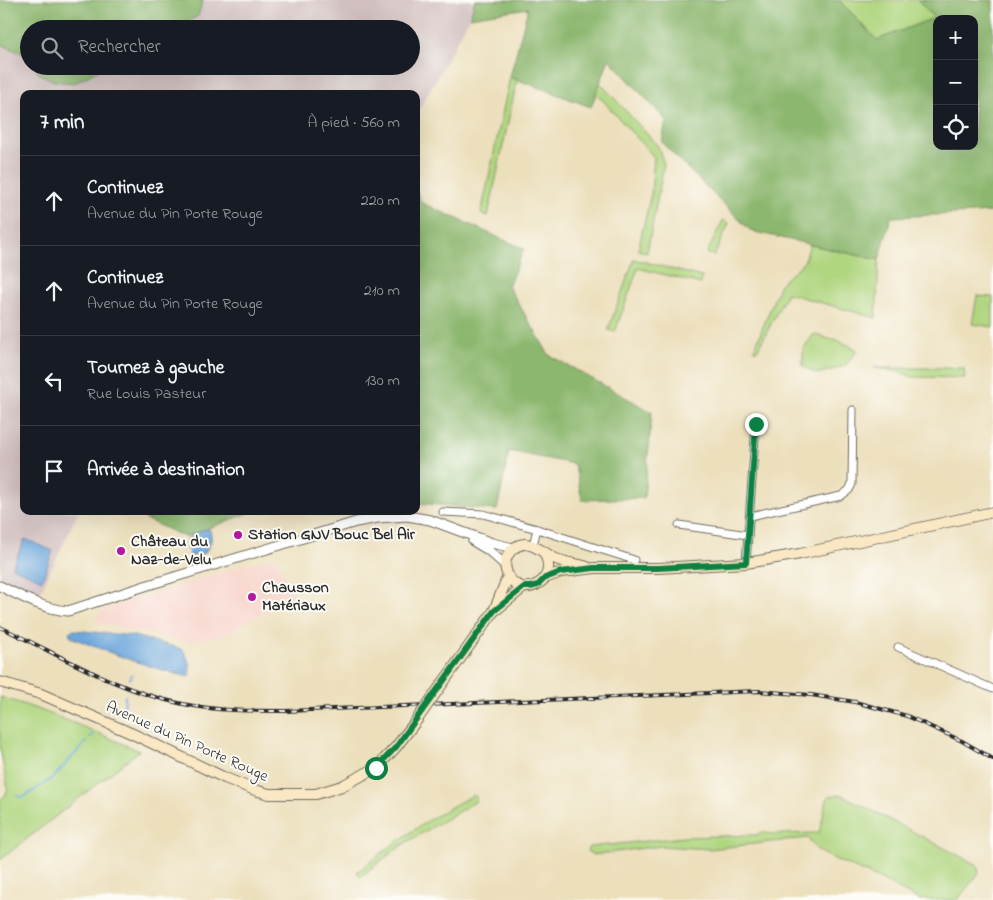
<!DOCTYPE html>
<html lang="fr">
<meta charset="utf-8">
<style>
body{margin:0;font-family:"Indie Flower",sans-serif;background:#242831;color:#f1f3f6}
.controls{position:absolute;right:15px;top:15px;display:grid;overflow:hidden;border-radius:10px;box-shadow:0 5px 20px #0002}
.controls button{width:45px;height:45px;display:grid;place-items:center;padding:0;border:0;border-bottom:1px solid #363941;background:#171b24;color:#f1f3f6;font:25px sans-serif}
.stop{position:absolute;width:15px;height:15px;margin:-11px;border:4px solid #0b8043;border-radius:50%;background:#fff}
.stop.end{background:#0b8043;border-color:#fff;box-shadow:0 1px 5px #0008}
.list{margin:0;padding:0;list-style:none}
h2{display:flex;justify-content:space-between;align-items:center;height:65px;margin:0;padding:0 20px;font-size:21px}
h2 small{font-size:16px;font-weight:400;color:#9ea1a6}
.list li{display:grid;grid-template-columns:32px 1fr auto;gap:15px;align-items:center;box-sizing:border-box;height:90px;padding:0 20px;border-top:1px solid #363941}
.list b{display:block;font-size:19px;white-space:nowrap}
.list p{margin:0;font-size:16px;white-space:nowrap;color:#9ea1a6}
.list em{font-size:16px;font-style:normal;color:#9ea1a6}
.icon{flex:none;width:28px;height:28px;fill:none;stroke:currentColor;stroke-width:2;stroke-linecap:round;stroke-linejoin:round}
.map{position:relative;flex:none;width:993px;height:900px;overflow:hidden}
.search{position:absolute;background:#171b24;box-shadow:0 5px 20px #0002;left:20px;top:20px;width:400px;height:55px;display:flex;align-items:center;gap:12px;box-sizing:border-box;padding:0 18px;border-radius:28px;color:#9ea1a6;font-size:19px}
.panel{position:absolute;background:#171b24;box-shadow:0 5px 20px #0002;left:20px;top:90px;width:400px;height:425px;border-radius:10px}
.map>svg:first-child{display:block}
.built{fill:#f7d1c8}
.industrial{fill:#d2bfc0}
.green{fill:#b0d680;stroke:#6e8056}
.forest{fill:#8cb76e;stroke:#5c714c;fill-rule:evenodd}
.water{fill:#6aa5db;stroke:#4a6883}
.lines{fill:none;stroke-linecap:round;stroke-linejoin:round}
.stream{stroke:#6aa5db;stroke-width:2}
.minor-casing{stroke:#6f6a5e;stroke-width:9}
.tertiary-casing{stroke:#6f6a5e;stroke-width:11}
.secondary-casing{stroke:#6f6a5e;stroke-width:12}
.minor{stroke:#fff;stroke-width:7}
.tertiary{stroke:#fff;stroke-width:9}
.secondary{stroke:#fae7c3;stroke-width:10}
.rail-casing{stroke:#2b2b2b;stroke-width:4}
.rail{stroke:#fdfcf7;stroke-width:2;stroke-dasharray:5.5;stroke-linecap:butt}
.secondary-bridge-casing{stroke:#6f6a5e;stroke-width:12;stroke-linecap:butt}
.secondary-bridge{stroke:#fae7c3;stroke-width:10}
.route{stroke:#0b8043;stroke-width:6}
.poi-dot{fill:#b5179e;stroke:#fdfcf7;stroke-width:2}
.labels{text-anchor:middle;dominant-baseline:central;stroke-width:4;stroke-linejoin:round;paint-order:stroke}
.poi-label{font-size:16px;font-weight:bold;fill:#2b2b2b;stroke:#fdfcf7;text-anchor:start}
.street-label{font-size:16px;fill:#2b2b2b;stroke:#fdfcf7}
</style>
<div class="map">
<svg width="993" height="900" viewBox="0 0 993 900">
<rect width="100%" height="100%" fill="#fdfcf7"/>
<filter id="ink" filterUnits="userSpaceOnUse"><feTurbulence type="fractalNoise" baseFrequency=".02" numOctaves="2"/><feDisplacementMap in="SourceGraphic" scale="10" xChannelSelector="R" yChannelSelector="G"/><feConvolveMatrix kernelMatrix="1 2 1 2 8 2 1 2 1" color-interpolation-filters="sRGB"/></filter>
<filter id="wash" filterUnits="userSpaceOnUse"><feTurbulence type="fractalNoise" baseFrequency=".0096" numOctaves="4" result="noise"/><feDisplacementMap in="SourceGraphic" scale="20" xChannelSelector="R" yChannelSelector="G"/><feGaussianBlur stdDeviation="1.12" result="paint"/><feColorMatrix in="noise" values="0 0 0 0 0 0 0 0 0 0 0 0 0 0 0 0 0 1.4 0 .05"/><feComposite in="paint" operator="in"/></filter>
<g filter="url(#wash)">
<rect width="100%" height="100%" fill="#ecdfbc"/>
<!-- built -->
<path class="built" d="M 275,556 L 294,596 L 222,636 L 186,642 L 96,622 L 102,609 Z"/>
<!-- industrial -->
<path class="industrial" d="M 203,0 L 475,0 L 470,17 L 416,115 L 416,94 L 24,94 L 24,511 L 79,511 L 39,595 L 34,595 L 0,580 L 0,44 L 29,56 L 29,66 L 36,66 L 38,73 L 54,81 L 75,83 L 106,66 L 411,66 L 411,29 L 174,29 L 198,16 Z"/>
<!-- green -->
<g class="green">
<path d="M 839,0 L 918,0 L 934,18 L 877,40 Z"/>
<path d="M 510,77 L 517,80 L 488,216 L 481,214 Z"/>
<path d="M 600,83 L 658,146 L 664,164 L 647,253 L 638,250 L 651,194 L 654,157 L 596,93 Z"/>
<path d="M 723,220 L 729,223 L 714,256 L 707,253 Z"/>
<path d="M 810,245 L 879,260 L 876,318 L 787,293 L 757,351 L 754,350 L 780,284 L 804,262 Z"/>
<path d="M 634,259 L 702,277 L 701,284 L 638,268 L 615,332 L 608,330 Z"/>
<path d="M 977,296 L 993,297 L 993,327 L 972,324 Z"/>
<path d="M 814,334 L 829,339 L 835,339 L 858,350 L 845,366 L 817,374 L 803,366 L 803,349 Z"/>
<path d="M 874,368 L 964,368 L 965,378 L 913,377 L 897,371 Z"/>
<path d="M 0,697 C 48,711 94,731 139,751 L 0,860 L 0,800 L 6,795 L 8,788 L 0,749 Z"/>
<path d="M 474,795 L 477,798 L 475,802 L 402,845 L 360,877 L 357,872 C 394,843 432,815 474,795 Z"/>
<path d="M 842,795 L 977,865 L 979,873 L 957,900 L 920,900 L 877,878 L 832,858 L 817,850 L 808,838 L 709,849 L 660,846 L 593,855 L 587,851 L 589,847 L 684,837 L 756,835 L 763,832 L 772,834 L 819,833 L 828,796 Z"/>
</g>
<!-- forest -->
<g class="forest">
<path d="M 0,0 L 203,0 L 198,16 L 174,29 L 29,29 L 29,56 L 0,44 Z"/>
<path d="M 475,0 L 839,0 L 877,40 L 934,18 L 918,0 L 993,0 L 993,212 L 891,217 L 879,260 L 751,231 L 662,143 L 666,120 L 609,59 L 591,107 L 510,77 L 528,8 L 470,17 ZM 937,19 L 974,19 L 974,146 L 937,146 Z"/>
<path d="M 36,66 L 106,66 L 75,83 L 54,81 L 38,73 Z"/>
<path d="M 416,190 L 422,203 L 524,249 L 508,286 L 549,355 L 652,412 L 644,498 L 582,500 L 577,475 L 574,464 L 509,451 L 497,510 L 416,503 Z"/>
<path d="M 158,511 L 254,511 L 185,537 L 145,519 Z"/>
</g>
<!-- water -->
<g class="water">
<path d="M 206,529 L 210,530 C 213,542 210,544 205,553 L 191,557 C 181,538 190,535 206,529 Z"/>
<path d="M 25,539 L 53,551 L 42,580 L 12,567 Z"/>
<path d="M 73,630 L 134,636 L 182,649 C 188,656 192,667 189,677 C 148,667 109,653 71,637 L 69,632 Z"/>
</g>
<g class="lines">
<!-- stream -->
<g class="stream">
<path d="M 130,679 L 132,674"/>
<path d="M 124,712 L 125,696"/>
<path d="M 90,737 L 93,734"/>
<path d="M 17,796 L 24,797 L 54,777 L 86,742"/>
</g>
</g>
</g>
<g filter="url(#ink)">
<g class="lines">
<!-- minor casing -->
<g class="minor-casing">
<g id="minor">
<path d="M 443,512 L 483,514 L 537,529 L 634,560"/>
<path d="M 750,516 L 841,496 L 849,490 L 852,484 L 853,410"/>
<path d="M 679,525 L 748,535"/>
<path d="M 533,545 L 537,529"/>
<path d="M 746,563 L 756,424"/>
<path d="M 898,647 L 993,689"/>
</g>
</g>
<!-- tertiary casing -->
<g class="tertiary-casing">
<g id="tertiary">
<path d="M 473,541 L 488,550 L 505,565"/>
<path d="M 0,586 C 22,597 44,609 68,611 L 145,586 L 356,522 L 378,518 L 407,516 L 419,518 L 430,520 L 492,543 L 513,548"/>
</g>
</g>
<!-- secondary casing -->
<g class="secondary-casing">
<g id="secondary">
<path d="M 543,551 C 564,584 514,603 506,570 C 504,562 507,554 513,549 C 528,536 541,552 554,558 C 564,563 577,564 587,567"/>
<path d="M 545,578 L 561,572 L 595,568 L 658,568 L 746,563 L 800,554 L 993,512"/>
<path d="M 497,609 L 524,587"/>
<path d="M 0,682 L 41,694 L 133,734 L 225,778 L 255,790 L 269,794 L 316,794 L 342,786 L 376,768 L 396,747 L 416,721"/>
<path d="M 440,687 L 494,611 L 508,576"/>
</g>
</g>
<!-- minor -->
<use href="#minor" class="minor"/>
<!-- tertiary -->
<use href="#tertiary" class="tertiary"/>
<!-- secondary -->
<use href="#secondary" class="secondary"/>
<!-- rail casing -->
<g class="rail-casing">
<path id="rail" d="M 0,627 C 60,655 117,691 183,704 C 217,711 252,711 286,711 L 758,691 L 811,695 L 855,702 L 907,716 L 962,741 L 993,759"/>
</g>
<!-- rail -->
<use href="#rail" class="rail"/>
<!-- secondary-bridge casing -->
<g class="secondary-bridge-casing">
<path id="secondary-bridge" d="M 416,721 L 440,687"/>
</g>
<!-- secondary-bridge -->
<use href="#secondary-bridge" class="secondary-bridge"/>
</g>
</g>
<g class="lines" filter="url(#ink)">
<!-- route -->
<path class="route" d="M 376,768 L 396,747 L 494,611 L 524,587 L 530,587 L 538,585 L 545,578 L 561,572 L 594,568 L 658,568 L 746,563 L 756,424"/>
</g>
<!-- markers -->
<g class="poi-dot">
<circle cx="238" cy="535" r="5"/>
<circle cx="121" cy="551" r="5"/>
<circle cx="252" cy="597" r="5"/>
</g>
<g class="labels">
<!-- poi labels -->
<g class="poi-label">
<text x="248" y="535">Station GNV Bouc Bel Air</text>
<text x="131" y="542">Château du<tspan x="131" dy="18">Naz-de-Velu</tspan></text>
<text x="262" y="588">Chausson<tspan x="262" dy="18">Matériaux</tspan></text>
</g>
<!-- street labels -->
<g class="street-label">
<text transform="translate(187 742) rotate(24)">Avenue du Pin Porte Rouge</text>
</g>
</g>
</svg>
<div class="controls">
<button>+</button>
<button>−</button>
<button><svg class="icon" aria-label="locate" viewBox="0 0 24 24"><circle cx="12" cy="12" r="6"/><path d="M12 2v4M12 18v4M2 12h4M18 12h4"/></svg></button>
</div>
<div class="stop" style="left:376px;top:768px"></div>
<div class="stop end" style="left:756px;top:424px"></div>
<div class="search"><svg class="icon" aria-label="search" viewBox="0 0 24 24"><circle cx="10" cy="10" r="6"/><path d="M15 15l6 6"/></svg>Rechercher</div>
<section class="panel">
<h2>7 min<small>À pied · 560 m</small></h2>
<ul class="list">
<li><svg class="icon" aria-label="ahead" viewBox="0 0 24 24"><path d="M12 20V5M6 11l6-6 6 6"/></svg><div><b>Continuez</b><p>Avenue du Pin Porte Rouge</p></div><em>220 m</em></li>
<li><svg class="icon" aria-label="ahead" viewBox="0 0 24 24"><path d="M12 20V5M6 11l6-6 6 6"/></svg><div><b>Continuez</b><p>Avenue du Pin Porte Rouge</p></div><em>210 m</em></li>
<li><svg class="icon" aria-label="left" viewBox="0 0 24 24"><path d="M17 20v-9H6M10 6l-5 5 5 5"/></svg><div><b>Tournez à gauche</b><p>Rue Louis Pasteur</p></div><em>130 m</em></li>
<li><svg class="icon" aria-label="arrive" viewBox="0 0 24 24"><path d="M6 21V4h12l-3 4 3 4H6"/></svg><div><b>Arrivée à destination</b></div></li>
</ul>
</section>
</div>
